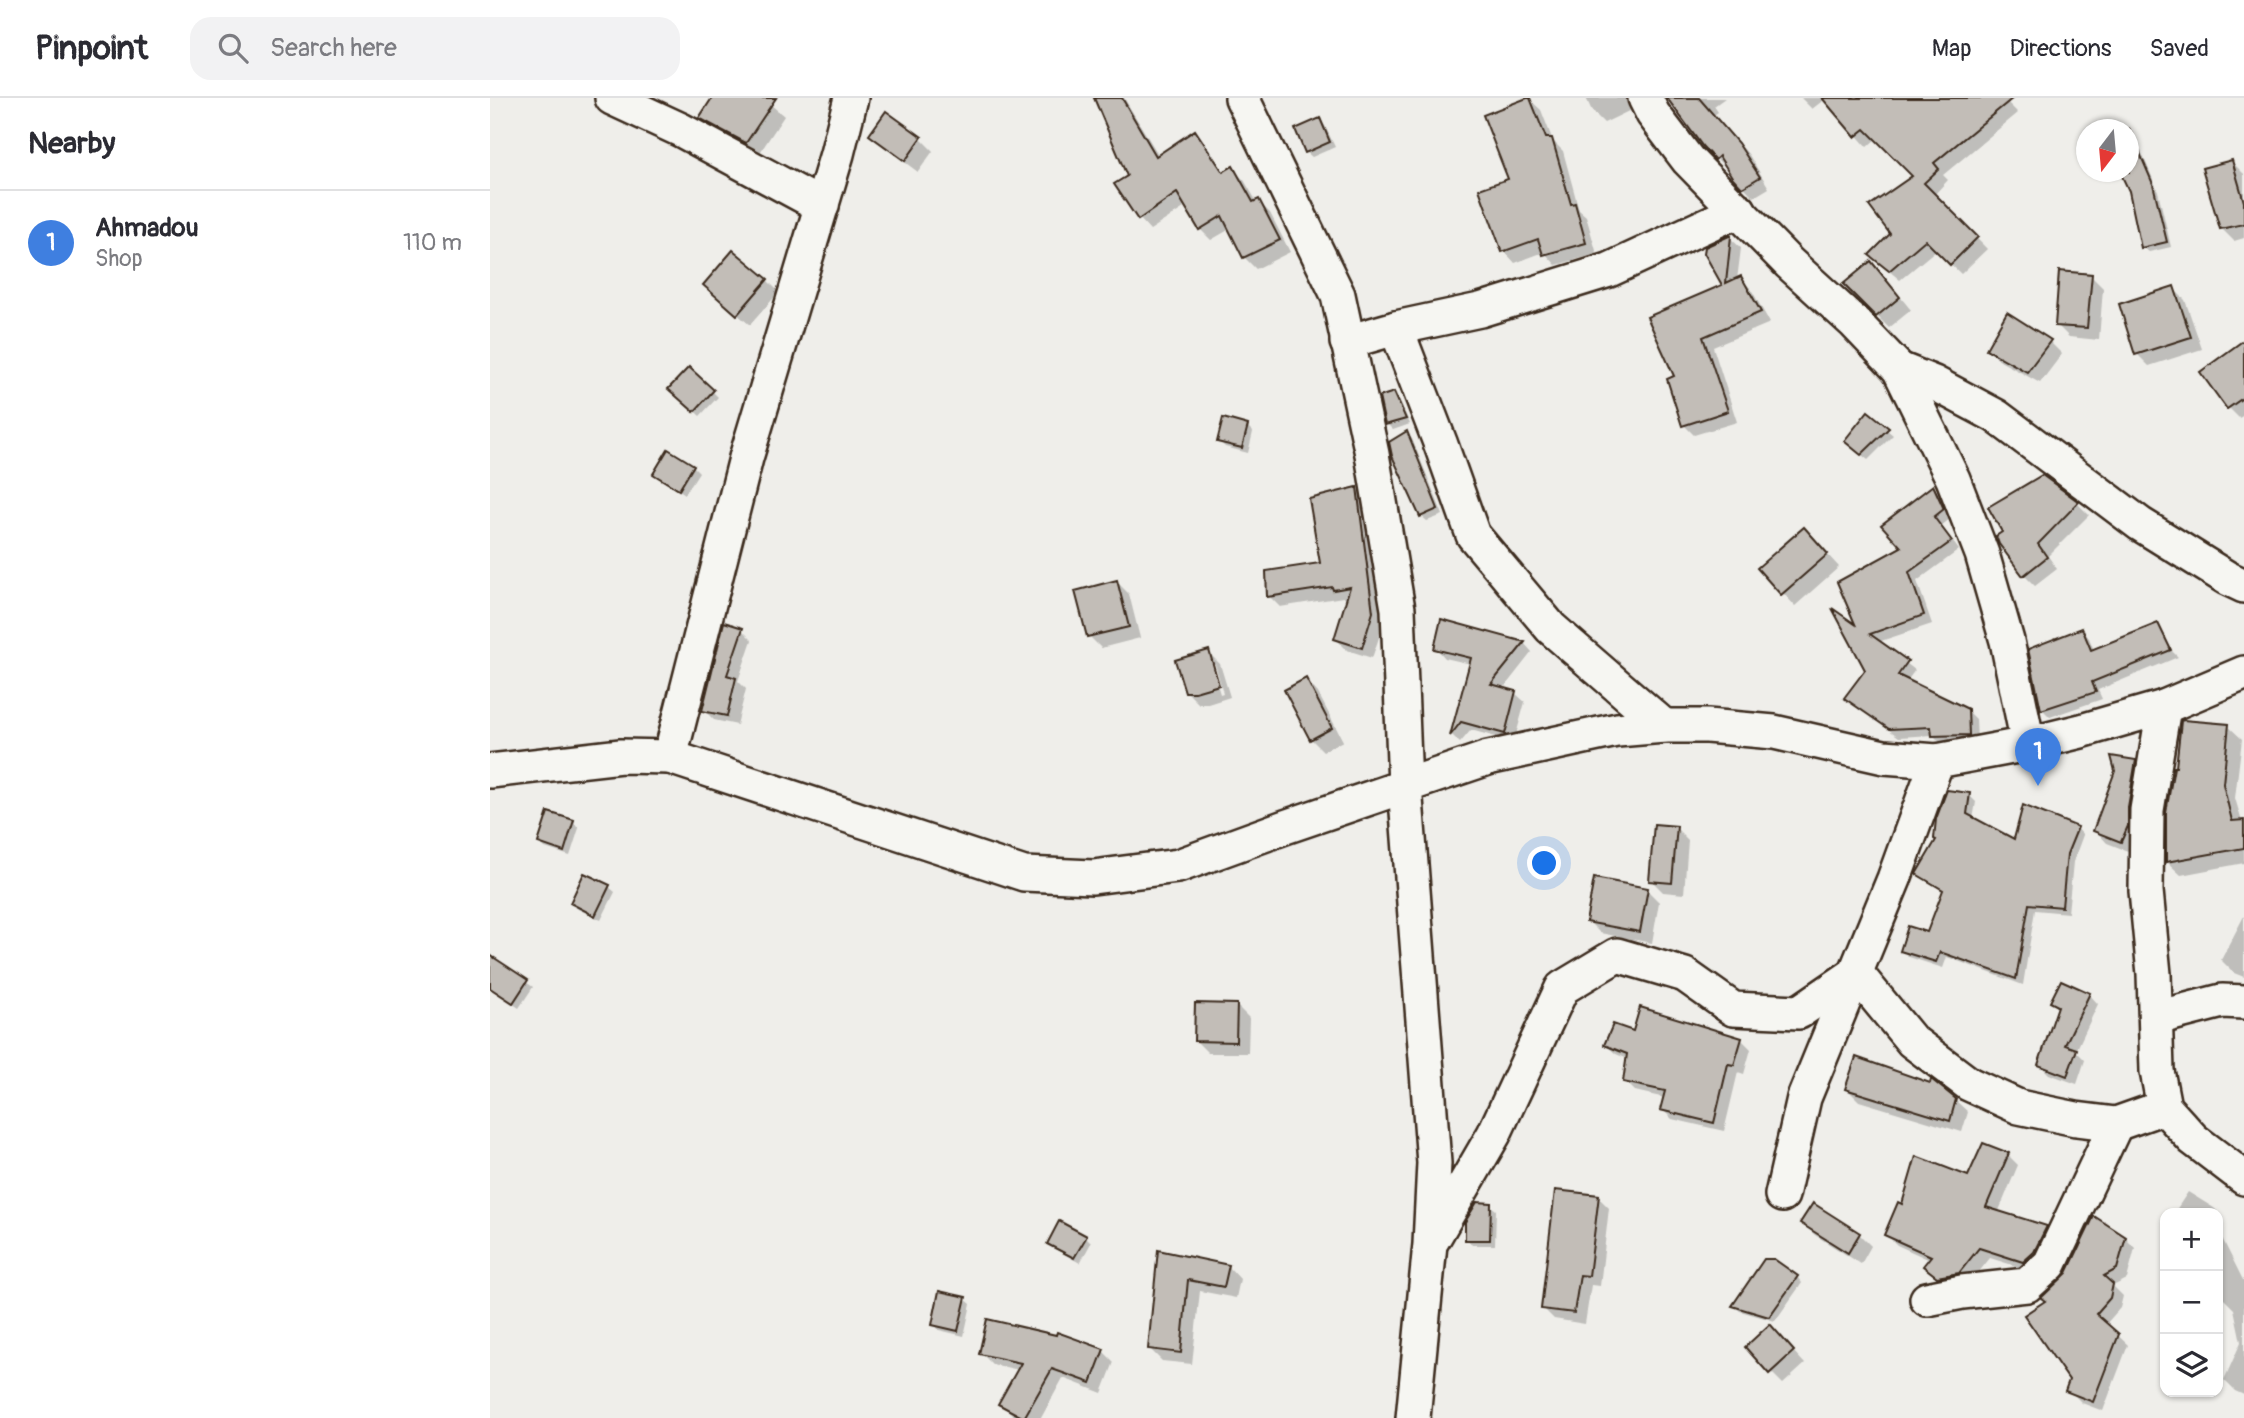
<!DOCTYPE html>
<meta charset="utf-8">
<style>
body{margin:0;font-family:Pangolin,sans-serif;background:#f2f2f3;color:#2b2b33}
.controls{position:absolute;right:21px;bottom:21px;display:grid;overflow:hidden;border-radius:14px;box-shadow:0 2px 5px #0004}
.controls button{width:63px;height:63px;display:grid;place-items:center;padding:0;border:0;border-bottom:2px solid #e1e1e2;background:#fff;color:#2b2b33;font:35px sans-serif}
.compass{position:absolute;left:1586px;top:21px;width:63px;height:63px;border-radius:50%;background:#fff;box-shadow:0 2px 5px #0004;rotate:196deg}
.you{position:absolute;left:1055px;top:766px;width:24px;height:24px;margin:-18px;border:5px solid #fff;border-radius:50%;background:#1a73e8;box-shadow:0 0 0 10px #1a73e833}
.badge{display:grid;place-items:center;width:46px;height:46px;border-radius:50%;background:#d93025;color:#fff;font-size:23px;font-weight:700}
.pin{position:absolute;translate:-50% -58px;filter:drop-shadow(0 2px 4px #0008)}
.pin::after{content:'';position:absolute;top:37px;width:24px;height:21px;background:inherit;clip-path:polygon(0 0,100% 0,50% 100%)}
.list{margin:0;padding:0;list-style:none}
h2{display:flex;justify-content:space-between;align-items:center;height:91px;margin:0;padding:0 28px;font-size:30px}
h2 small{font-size:23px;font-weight:400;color:#7c7c81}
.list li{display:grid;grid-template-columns:46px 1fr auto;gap:21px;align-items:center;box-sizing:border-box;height:105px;padding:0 28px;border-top:2px solid #e1e1e2}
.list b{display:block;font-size:26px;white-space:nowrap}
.list p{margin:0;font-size:23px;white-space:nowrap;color:#7c7c81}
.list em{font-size:23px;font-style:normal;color:#7c7c81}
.icon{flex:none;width:38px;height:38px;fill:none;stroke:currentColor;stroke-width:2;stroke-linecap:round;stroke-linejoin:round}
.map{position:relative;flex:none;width:1754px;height:1320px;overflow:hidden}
header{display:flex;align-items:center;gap:42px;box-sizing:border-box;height:98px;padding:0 35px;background:#fff;border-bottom:2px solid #e1e1e2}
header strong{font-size:33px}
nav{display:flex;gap:38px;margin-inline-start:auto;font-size:24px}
.search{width:490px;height:63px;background:#f2f2f3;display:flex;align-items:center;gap:18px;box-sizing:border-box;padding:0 24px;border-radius:21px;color:#7c7c81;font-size:26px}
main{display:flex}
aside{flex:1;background:#fff}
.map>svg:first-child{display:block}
.shadow{fill:#0003;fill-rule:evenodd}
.building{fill:#c2bdb7;stroke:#3b2a1e;stroke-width:2}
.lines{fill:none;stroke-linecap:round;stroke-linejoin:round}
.street-casing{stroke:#3b2a1e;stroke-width:38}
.street{stroke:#f6f6f2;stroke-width:33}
</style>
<header>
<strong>Pinpoint</strong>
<div class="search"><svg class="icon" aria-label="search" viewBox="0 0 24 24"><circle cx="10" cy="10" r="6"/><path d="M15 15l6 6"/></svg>Search here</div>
<nav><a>Map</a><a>Directions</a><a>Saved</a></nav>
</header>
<main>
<aside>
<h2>Nearby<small></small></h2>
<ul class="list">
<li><span class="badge" style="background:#3f7fe0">1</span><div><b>Ahmadou</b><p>Shop</p></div><em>110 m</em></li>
</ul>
</aside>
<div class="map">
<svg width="1754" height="1320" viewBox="0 0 1754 1320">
<rect width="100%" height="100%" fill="#efeeea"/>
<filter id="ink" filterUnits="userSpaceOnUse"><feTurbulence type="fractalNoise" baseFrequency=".0143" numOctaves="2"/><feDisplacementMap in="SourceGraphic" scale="14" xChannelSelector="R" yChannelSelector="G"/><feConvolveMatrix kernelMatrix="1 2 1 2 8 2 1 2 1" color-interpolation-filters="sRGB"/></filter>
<g filter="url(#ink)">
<!-- shadow -->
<g class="shadow">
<path d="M 225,0 L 273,0 L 294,18 L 269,56 L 223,32 L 211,20 Z"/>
<path d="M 608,0 L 634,0 L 669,58 L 704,35 L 716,46 L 735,75 L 742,71 L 754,82 L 767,104 L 768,103 L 780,115 L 800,154 L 766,171 L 754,159 L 740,131 L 721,142 L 710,131 L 697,108 L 660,132 L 649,120 L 639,78 Z"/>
<path d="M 1096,0 L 1138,0 L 1143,11 L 1114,25 L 1102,13 Z"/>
<path d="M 1178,0 L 1235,0 L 1224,8 L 1228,14 L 1224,17 L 1259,57 L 1279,90 L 1264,99 L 1243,78 L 1238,70 L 1237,71 L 1214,48 Z"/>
<path d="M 1311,0 L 1512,0 L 1518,5 L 1528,15 L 1453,77 L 1458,82 L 1444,97 L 1497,151 L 1471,176 L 1446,152 L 1410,182 L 1392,167 L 1424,78 L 1387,40 L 1377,49 L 1335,1 L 1322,11 Z"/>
<path d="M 1039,1 L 1051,12 L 1063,43 L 1073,53 L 1089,112 L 1096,118 L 1107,156 L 1066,167 L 1054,154 L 1025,165 L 1014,153 L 991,92 L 1020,82 Z"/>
<path d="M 396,15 L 431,41 L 443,53 L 428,74 L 393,48 L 381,36 Z"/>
<path d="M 830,22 L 835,28 L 845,49 L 822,59 L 816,54 Z"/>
<path d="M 1645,48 L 1651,53 L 1668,93 L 1681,149 L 1659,154 L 1653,149 L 1640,93 L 1632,74 L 1638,74 L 1638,51 Z"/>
<path d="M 1742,64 L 1754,76 L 1754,140 L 1744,143 L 1731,130 Z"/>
<path d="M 1240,140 L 1251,150 L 1247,182 L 1251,180 L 1261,191 L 1280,225 L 1223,249 L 1247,324 L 1204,337 L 1194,327 L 1186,280 L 1235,188 Z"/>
<path d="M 1393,178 L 1421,212 L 1399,230 L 1355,186 Z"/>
<path d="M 1601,178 L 1613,190 L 1609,242 L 1579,239 L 1567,227 Z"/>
<path d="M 277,182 L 289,194 L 260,227 L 227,199 Z"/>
<path d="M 1683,190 L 1695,202 L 1712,251 L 1659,268 L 1647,256 Z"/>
<path d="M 1518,216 L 1560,244 L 1572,256 L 1550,285 L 1510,263 L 1498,251 Z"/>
<path d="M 1754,244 L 1754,317 L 1749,320 L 1739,310 Z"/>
<path d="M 200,271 L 228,299 L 210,318 L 181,291 Z"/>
<path d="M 904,296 L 909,302 L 920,326 L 903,332 L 897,326 Z"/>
<path d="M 1378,316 L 1403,337 L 1378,362 L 1362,349 Z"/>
<path d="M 757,328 L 763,334 L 758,355 L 735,349 L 729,343 Z"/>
<path d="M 917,335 L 922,341 L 953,417 L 937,423 L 931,418 Z"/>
<path d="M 203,368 L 209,374 L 195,396 L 165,375 Z"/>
<path d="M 1552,379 L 1588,406 L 1599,417 L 1558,458 L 1567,471 L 1545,488 L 1534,477 L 1514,434 Z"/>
<path d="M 1443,389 L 1451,397 L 1461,420 L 1451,428 L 1469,452 L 1427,483 L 1442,526 L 1388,544 L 1425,572 L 1417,583 L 1477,612 L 1486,621 L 1487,645 L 1452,646 L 1443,637 L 1409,639 L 1365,608 L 1357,600 L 1377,572 L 1369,531 Z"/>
<path d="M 867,391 L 877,401 L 894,525 L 882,560 L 857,552 L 846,541 L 858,502 L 853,499 L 790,509 L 779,498 L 832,466 Z"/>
<path d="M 1326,444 L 1349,469 L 1305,508 L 1270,470 Z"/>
<path d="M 627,484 L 639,496 L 650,540 L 611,550 L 599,538 Z"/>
<path d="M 252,532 L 262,542 L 248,583 L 256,591 L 247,627 L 224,622 L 214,612 Z"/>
<path d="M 1592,532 L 1599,540 L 1604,552 L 1642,537 L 1682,553 L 1688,559 L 1608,592 L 1612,601 L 1560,619 L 1552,611 Z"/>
<path d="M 1034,545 L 1042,554 L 1013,591 L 1025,595 L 1035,604 L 1024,644 L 981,632 L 970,645 L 962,637 L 981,566 L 955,560 L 946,550 Z"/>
<path d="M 718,554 L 730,566 L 740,599 L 718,606 L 709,606 L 696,593 ZM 721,566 L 725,566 L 733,595 L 730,596 Z"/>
<path d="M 816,582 L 828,595 L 853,643 L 833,653 L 821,641 Z"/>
<path d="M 1738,628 L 1752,641 L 1745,700 L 1752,724 L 1754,723 L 1754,765 L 1691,777 L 1677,764 Z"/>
<path d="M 1645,664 L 1657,676 L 1643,755 L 1617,745 L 1605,732 Z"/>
<path d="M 1479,697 L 1486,704 L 1483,721 L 1525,743 L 1587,730 L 1593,737 L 1583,764 L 1578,815 L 1545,812 L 1533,887 L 1457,859 L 1453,870 L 1419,859 L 1412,852 L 1438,836 L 1454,794 L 1429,775 Z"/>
<path d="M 83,724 L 89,730 L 80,758 L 55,750 L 50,745 Z"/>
<path d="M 1186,730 L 1198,742 L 1194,796 L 1173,794 L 1161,782 Z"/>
<path d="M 95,778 L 119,789 L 125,794 L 111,822 L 88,811 L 82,805 Z"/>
<path d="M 1157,792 L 1169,804 L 1162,845 L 1110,835 L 1098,823 Z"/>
<path d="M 1754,818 L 1754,879 L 1744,875 L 1731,862 Z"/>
<path d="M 7,864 L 43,889 L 29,910 L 0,890 L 0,875 Z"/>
<path d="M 1599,896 L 1608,906 L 1586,953 L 1595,962 L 1587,986 L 1559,976 L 1550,967 L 1569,911 L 1562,904 Z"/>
<path d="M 746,907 L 759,920 L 758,955 L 718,955 L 706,943 Z"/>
<path d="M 1144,935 L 1251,941 L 1261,951 L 1254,976 L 1248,974 L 1234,1033 L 1182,1021 L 1172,1011 L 1175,1000 L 1145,993 L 1135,983 L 1138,961 L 1126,956 L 1116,947 Z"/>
<path d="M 1357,991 L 1465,1002 L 1478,1014 L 1472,1034 L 1369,1003 Z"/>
<path d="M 1518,1057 L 1528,1067 L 1508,1115 L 1556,1129 L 1567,1140 L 1545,1174 L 1500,1160 L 1480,1185 L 1460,1189 L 1435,1168 L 1440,1162 L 1407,1147 L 1396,1136 L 1414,1109 L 1479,1081 Z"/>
<path d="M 1698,1094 L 1724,1110 L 1734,1121 L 1728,1132 L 1728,1115 L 1684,1115 Z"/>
<path d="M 1108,1099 L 1119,1110 L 1110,1188 L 1101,1187 L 1095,1226 L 1064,1221 L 1053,1210 Z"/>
<path d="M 1000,1107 L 1006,1112 L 1005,1147 L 982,1147 L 977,1141 Z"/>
<path d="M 1324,1107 L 1369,1136 L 1381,1148 L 1371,1166 L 1325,1137 L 1312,1125 Z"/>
<path d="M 1728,1132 L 1754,1184 L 1754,1297 L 1745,1293 L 1734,1282 L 1751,1244 L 1744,1211 L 1733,1200 L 1728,1190 Z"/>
<path d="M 596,1140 L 601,1145 L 590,1165 L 565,1151 L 559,1145 Z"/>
<path d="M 1635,1140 L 1645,1150 L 1637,1181 L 1623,1188 L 1633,1198 L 1630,1210 L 1616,1226 L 1638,1247 L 1613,1313 L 1592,1305 L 1582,1295 L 1584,1287 L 1537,1218 Z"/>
<path d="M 669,1154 L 738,1168 L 750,1181 L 746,1200 L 710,1193 L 702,1266 L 672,1263 L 659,1250 Z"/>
<path d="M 1307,1179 L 1312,1185 L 1285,1223 L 1250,1213 L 1244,1208 Z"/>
<path d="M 475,1201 L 481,1206 L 474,1238 L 449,1232 L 444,1226 Z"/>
<path d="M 1292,1241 L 1315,1266 L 1293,1286 L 1281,1274 Z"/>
<path d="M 613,1253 L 624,1264 L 612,1295 L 573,1280 L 551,1320 L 527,1320 L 510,1306 L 529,1272 L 502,1266 L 491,1255 Z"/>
</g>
<!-- building -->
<g class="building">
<path d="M 222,0 L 286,0 L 256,45 L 209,20 Z"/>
<path d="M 604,0 L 632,0 L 666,58 L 705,32 L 733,74 L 743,68 L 763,104 L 769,101 L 790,142 L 753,160 L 732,118 L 709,132 L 687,95 L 648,122 L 624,86 L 637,78 Z"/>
<path d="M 1037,0 L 1040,0 L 1056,40 L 1062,40 L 1081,106 L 1085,105 L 1096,145 L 1053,157 L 1048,141 L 1012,154 L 989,91 L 1018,81 L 993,17 Z"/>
<path d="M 1177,0 L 1209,0 L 1248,45 L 1270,79 L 1252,90 L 1242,79 L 1229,58 L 1225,62 L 1213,49 Z"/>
<path d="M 1332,0 L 1523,0 L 1444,65 L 1449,71 L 1434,85 L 1488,139 L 1460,167 L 1435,142 L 1399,173 L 1379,157 L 1400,136 L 1379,108 L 1422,78 L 1375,31 L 1365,39 Z"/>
<path d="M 396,13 L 432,39 L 415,63 L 379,37 Z"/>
<path d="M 830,20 L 840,44 L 815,55 L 805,31 Z"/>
<path d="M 1639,30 L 1663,86 L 1677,144 L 1651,150 L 1639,93 L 1630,74 L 1639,74 Z"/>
<path d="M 1742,62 L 1754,104 L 1754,126 L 1730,131 L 1712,70 Z"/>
<path d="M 1239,138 L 1241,138 L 1236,185 L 1251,178 L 1271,214 L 1213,239 L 1238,313 L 1192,328 L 1177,281 L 1184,278 L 1157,219 L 1232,187 L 1214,155 L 1215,149 Z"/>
<path d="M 243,152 L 278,181 L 247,217 L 213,187 Z"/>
<path d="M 1381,163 L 1410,199 L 1386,219 L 1353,186 Z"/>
<path d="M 1569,173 L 1602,176 L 1597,230 L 1565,228 Z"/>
<path d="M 1684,188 L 1701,239 L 1645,257 L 1629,206 Z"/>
<path d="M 1517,214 L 1561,242 L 1537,274 L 1496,251 Z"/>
<path d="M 1754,242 L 1754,299 L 1737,311 L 1710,274 Z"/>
<path d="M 199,269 L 224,292 L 204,314 L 178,291 Z"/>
<path d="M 904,294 L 916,321 L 895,327 L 889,299 Z"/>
<path d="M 1378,313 L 1399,330 L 1371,357 L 1354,343 Z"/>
<path d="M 733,320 L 758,327 L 752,350 L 727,344 Z"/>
<path d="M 917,333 L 948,411 L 930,419 L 902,358 L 899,344 Z"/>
<path d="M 178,351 L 204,367 L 189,392 L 163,376 Z"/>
<path d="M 1552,377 L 1589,404 L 1548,446 L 1557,459 L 1533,478 L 1509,446 L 1506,438 L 1512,434 L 1498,409 Z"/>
<path d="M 1443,387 L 1454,411 L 1444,419 L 1462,443 L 1419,474 L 1434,517 L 1380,536 L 1418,563 L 1408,577 L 1478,611 L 1479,637 L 1442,638 L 1441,629 L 1399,631 L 1354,600 L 1375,572 L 1342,510 L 1365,526 L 1347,484 L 1411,449 L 1391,427 Z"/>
<path d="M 867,389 L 883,514 L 872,550 L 844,541 L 860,489 L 843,492 L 842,489 L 777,499 L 776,473 L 830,465 L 819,401 Z"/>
<path d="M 1314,429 L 1338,456 L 1291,497 L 1267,470 Z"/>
<path d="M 627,482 L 639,529 L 597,539 L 585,493 Z"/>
<path d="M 951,521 L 1035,544 L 1001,586 L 1026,593 L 1015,636 L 971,624 L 960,638 L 981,560 L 944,551 Z"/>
<path d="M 234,524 L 253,530 L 237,577 L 246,580 L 237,618 L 212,613 Z"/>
<path d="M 1668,525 L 1681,552 L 1602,584 L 1606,594 L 1551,612 L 1538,551 L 1592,530 L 1601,552 Z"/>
<path d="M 719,552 L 729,587 L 705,594 L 695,594 L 685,562 Z"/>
<path d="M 816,580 L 842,630 L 820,642 L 794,592 Z"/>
<path d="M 1693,622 L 1739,626 L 1733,686 L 1742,723 L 1754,722 L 1754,750 L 1676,764 L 1676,714 L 1684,669 L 1686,669 L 1691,623 Z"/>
<path d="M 1621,658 L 1646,662 L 1638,709 L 1638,728 L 1631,744 L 1603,733 L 1625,673 Z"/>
<path d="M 1457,692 L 1480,695 L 1477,716 L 1524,741 L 1533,707 L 1588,729 L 1577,756 L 1572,809 L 1539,806 L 1526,881 L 1450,854 L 1446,864 L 1410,853 L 1418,828 L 1437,834 L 1453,792 L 1426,776 L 1446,742 L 1444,741 L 1446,721 Z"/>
<path d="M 58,714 L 84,722 L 74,754 L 48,745 Z"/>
<path d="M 1164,726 L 1187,728 L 1182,785 L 1159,783 Z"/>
<path d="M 94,775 L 120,787 L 105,818 L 80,805 Z"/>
<path d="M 1104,780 L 1158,790 L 1150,834 L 1096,824 Z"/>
<path d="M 0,857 L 38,882 L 23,905 L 0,890 Z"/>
<path d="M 1571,882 L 1600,895 L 1575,947 L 1587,951 L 1577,978 L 1548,967 L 1568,908 L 1560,904 Z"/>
<path d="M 705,905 L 747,906 L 746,944 L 704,943 Z"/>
<path d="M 1150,909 L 1252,940 L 1244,967 L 1238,966 L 1224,1025 L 1170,1012 L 1175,993 L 1133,984 L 1137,956 L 1114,947 L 1123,926 L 1143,933 Z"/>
<path d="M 1366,959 L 1440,985 L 1441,981 L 1466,1001 L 1460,1023 L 1355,991 Z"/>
<path d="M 1493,1045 L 1519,1055 L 1496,1109 L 1557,1128 L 1544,1154 L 1533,1164 L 1489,1150 L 1469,1175 L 1447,1179 L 1433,1168 L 1441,1158 L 1394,1137 L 1408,1104 L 1412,1106 L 1426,1058 L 1478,1078 Z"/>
<path d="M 1065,1092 L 1109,1097 L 1099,1178 L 1090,1177 L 1084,1215 L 1051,1211 Z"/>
<path d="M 987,1104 L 1001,1105 L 1000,1142 L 975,1142 L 975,1124 Z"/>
<path d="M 1323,1105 L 1370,1135 L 1358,1155 L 1310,1125 Z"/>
<path d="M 1604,1118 L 1636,1139 L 1627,1171 L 1614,1178 L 1623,1186 L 1620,1200 L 1606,1216 L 1629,1236 L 1603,1304 L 1575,1293 L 1579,1282 L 1534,1217 L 1555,1203 L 1551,1200 L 1577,1175 Z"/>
<path d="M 569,1123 L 597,1138 L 584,1160 L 557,1146 Z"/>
<path d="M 668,1152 L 739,1167 L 734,1189 L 698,1182 L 691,1255 L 658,1251 Z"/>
<path d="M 1274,1161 L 1284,1161 L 1308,1178 L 1279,1219 L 1242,1208 Z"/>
<path d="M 449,1193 L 476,1199 L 468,1233 L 442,1227 Z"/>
<path d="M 497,1221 L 566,1237 L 567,1234 L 614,1251 L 601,1285 L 562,1271 L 534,1320 L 508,1306 L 531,1265 L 489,1256 Z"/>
<path d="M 1280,1226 L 1304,1253 L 1279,1276 L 1255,1249 Z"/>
</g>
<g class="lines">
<!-- street casing -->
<g class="street-casing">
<g id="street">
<path d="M 122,0 L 191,32 L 332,108"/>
<path d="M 1155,0 L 1163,16 L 1198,62 L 1299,165 L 1365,225 L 1409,271 L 1463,381 L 1492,456 L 1517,543 L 1538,646"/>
<path d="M 906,230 L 951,347 L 983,437 L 1061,530 L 1174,628"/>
<path d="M 857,244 L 906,230 L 990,212 L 1119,172 L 1249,112"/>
<path d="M 1409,271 L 1444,285 L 1506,318 L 1650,426 L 1737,480 L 1754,488"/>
<path d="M 1674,609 L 1657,712 L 1656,793 L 1664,876 L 1667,973 L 1674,1009 L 1703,1041 L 1754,1080"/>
<path d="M 180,659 L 256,360 L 347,56 L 361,0"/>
<path d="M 0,673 L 131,658 L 180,659 L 534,776 L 603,779 L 688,768 L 795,729 L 915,688 L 908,511 L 882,356 L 848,197 L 752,0"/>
<path d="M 1366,875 L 1422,943 L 1479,986 L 1529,1009 L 1586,1021 L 1626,1026 L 1674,1009"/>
<path d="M 1666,920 L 1732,903 L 1754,904"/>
<path d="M 1292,1097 L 1314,1000 L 1404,781 L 1447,663"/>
<path d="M 943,1141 L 1004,1036 L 1072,890 L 1127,857 L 1195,877 L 1243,911 L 1309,914 L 1366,875"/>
<path d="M 1437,1201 L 1472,1194 L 1537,1187 L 1560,1166 L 1626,1026"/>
<path d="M 923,1320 L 940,1146 L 944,1065 L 915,688 L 998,660 L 1127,632 L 1174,628 L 1217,628 L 1284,634 L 1394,659 L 1447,663 L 1538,646 L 1591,633 L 1674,609 L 1754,575"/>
</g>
</g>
<!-- street -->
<use href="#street" class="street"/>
</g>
</g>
</svg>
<div class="controls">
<button>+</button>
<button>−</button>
<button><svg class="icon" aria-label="layers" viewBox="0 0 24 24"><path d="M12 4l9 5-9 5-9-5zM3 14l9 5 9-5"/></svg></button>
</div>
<svg class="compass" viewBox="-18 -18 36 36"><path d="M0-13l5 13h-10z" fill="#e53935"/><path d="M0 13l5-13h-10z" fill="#7c7c81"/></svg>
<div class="you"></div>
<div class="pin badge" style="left:1548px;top:688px;background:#3f7fe0">1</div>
</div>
</main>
